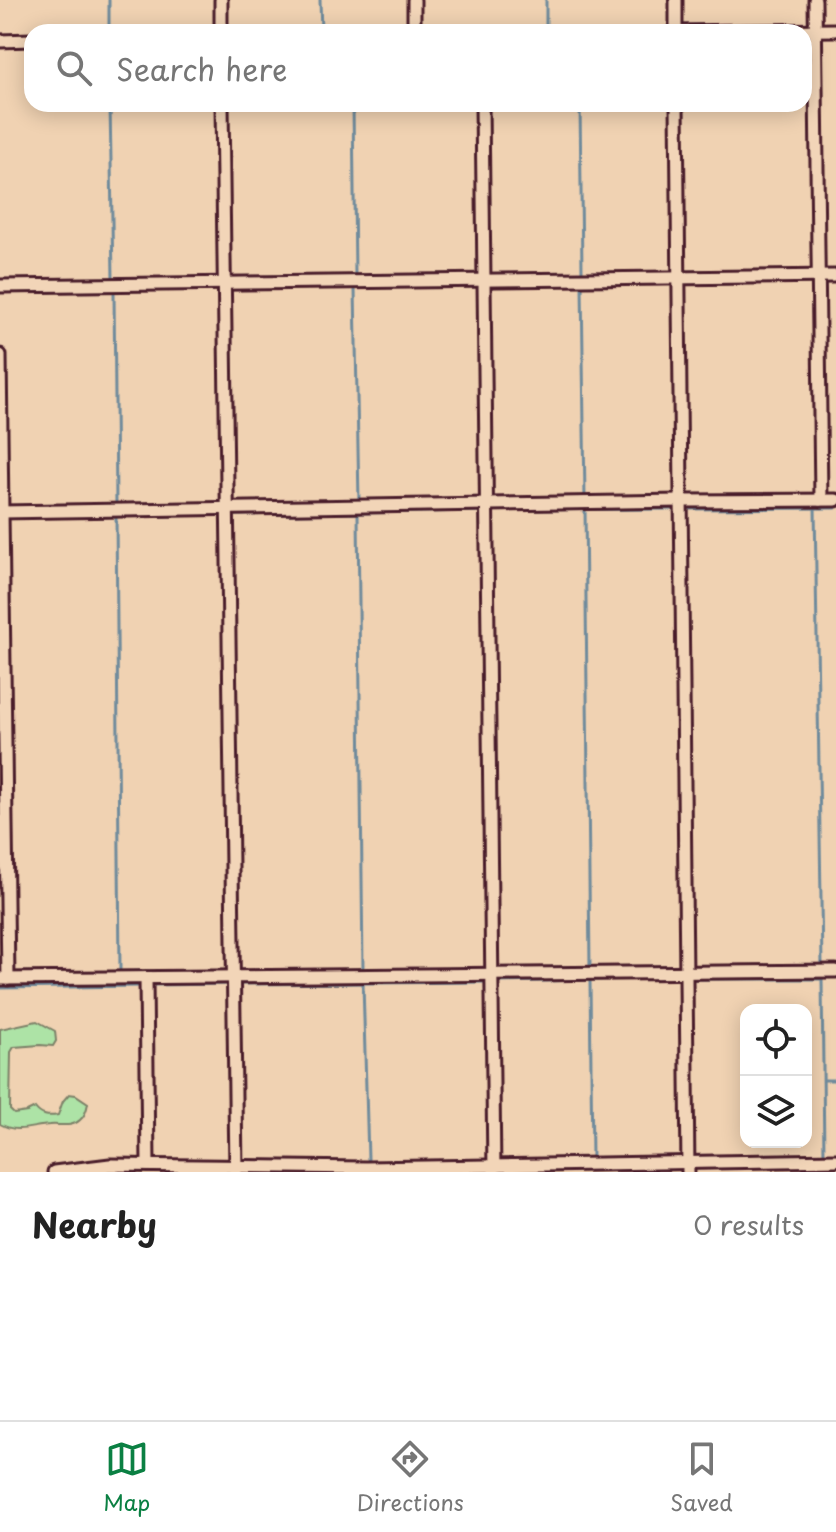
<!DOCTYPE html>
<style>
body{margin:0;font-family:"Playpen Sans",sans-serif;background:#f2f2f2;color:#222}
.controls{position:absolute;right:24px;bottom:24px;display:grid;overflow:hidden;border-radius:16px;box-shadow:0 4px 20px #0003}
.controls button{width:72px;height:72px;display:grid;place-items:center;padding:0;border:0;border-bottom:2px solid #e0e0e0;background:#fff;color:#222;font:40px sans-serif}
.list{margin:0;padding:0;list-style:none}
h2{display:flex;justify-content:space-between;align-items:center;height:104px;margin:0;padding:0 32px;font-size:34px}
h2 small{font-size:26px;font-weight:400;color:#767676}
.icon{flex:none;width:44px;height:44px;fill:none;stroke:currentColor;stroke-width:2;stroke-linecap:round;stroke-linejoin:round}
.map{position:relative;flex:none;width:836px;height:1172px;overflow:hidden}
.search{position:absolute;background:#fff;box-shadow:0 4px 20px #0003;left:24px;right:24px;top:24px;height:88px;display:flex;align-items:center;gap:20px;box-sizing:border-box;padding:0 28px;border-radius:24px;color:#767676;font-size:30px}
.sheet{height:248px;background:#fff}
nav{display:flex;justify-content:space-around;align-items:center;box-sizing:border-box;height:112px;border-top:2px solid #e0e0e0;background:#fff;font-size:22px;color:#767676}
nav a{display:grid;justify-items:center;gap:4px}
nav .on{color:#0b8043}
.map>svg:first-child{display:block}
.green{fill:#ade3a6;stroke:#7c8168;stroke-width:2}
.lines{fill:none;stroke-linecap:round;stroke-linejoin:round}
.stream{stroke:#6f8b9c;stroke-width:3}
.minor-casing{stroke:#4a1f2b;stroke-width:17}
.minor{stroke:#f2d5b8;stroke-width:11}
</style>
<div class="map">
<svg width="836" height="1172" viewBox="0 0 836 1172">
<rect width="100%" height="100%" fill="#f0d2b2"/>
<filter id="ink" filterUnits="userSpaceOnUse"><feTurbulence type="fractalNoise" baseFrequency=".0125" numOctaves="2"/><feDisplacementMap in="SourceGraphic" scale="16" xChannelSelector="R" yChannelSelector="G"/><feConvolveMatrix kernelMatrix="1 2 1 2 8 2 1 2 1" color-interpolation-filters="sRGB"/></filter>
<g filter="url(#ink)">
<!-- green -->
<path class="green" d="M 37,1021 L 55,1031 L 56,1041 L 53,1046 L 40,1045 L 14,1047 L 11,1052 L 10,1110 L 14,1114 L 27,1112 L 35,1108 C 41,1116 48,1117 58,1115 L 63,1101 L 69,1094 L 76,1095 L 88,1103 C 87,1109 85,1116 80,1120 C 72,1128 60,1124 50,1125 C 31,1126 18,1134 0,1124 L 0,1029 Z"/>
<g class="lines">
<!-- stream -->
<g class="stream">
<path d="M 109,0 L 109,32"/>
<path d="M 320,0 L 321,32"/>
<path d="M 546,0 L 546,31"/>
<path d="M 809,0 L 809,27"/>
<path d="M 809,34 L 812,269"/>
<path d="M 3,47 L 32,46"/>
<path d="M 110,104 L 113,278"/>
<path d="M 353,104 L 355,275"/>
<path d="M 580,104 L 582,271"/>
<path d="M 812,284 L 815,496"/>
<path d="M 582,285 L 585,499"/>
<path d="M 355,289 L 359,502"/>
<path d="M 114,292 L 116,505"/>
<path d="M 815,506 L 822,965"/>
<path d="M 585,507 L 590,968"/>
<path d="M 684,509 L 836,508"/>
<path d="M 490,510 L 676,509"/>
<path d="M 358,513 L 363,970"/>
<path d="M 116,514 L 120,971"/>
<path d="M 233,515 L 481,511"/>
<path d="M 9,518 L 223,515"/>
<path d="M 692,979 L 822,979 L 822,977"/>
<path d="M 822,979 L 824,1156"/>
<path d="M 590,981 L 592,1159"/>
<path d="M 497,982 L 680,978"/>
<path d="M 363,983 L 368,1159"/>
<path d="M 239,984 L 487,982"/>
<path d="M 151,985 L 228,984"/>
<path d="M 152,985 L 154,1157"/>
<path d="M 0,988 L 141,986"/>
<path d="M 824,1080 L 836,1080"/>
<path d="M 825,1166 L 825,1172"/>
<path d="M 193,1171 L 209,1172"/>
</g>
<!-- minor casing -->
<g class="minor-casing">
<g id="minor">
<path d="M 221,0 L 221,32"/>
<path d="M 676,0 L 676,32"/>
<path d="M 815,0 L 821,500"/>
<path d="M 414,32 L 414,0"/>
<path d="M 672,32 L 836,30"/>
<path d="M 0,41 L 32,40"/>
<path d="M 222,104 L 236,1172"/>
<path d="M 482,104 L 494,1172"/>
<path d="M 677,104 L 688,1172"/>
<path d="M 0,286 L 836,276"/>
<path d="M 0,355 L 8,979"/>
<path d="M 0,512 L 681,501 L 836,500"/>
<path d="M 146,978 L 148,1165"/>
<path d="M 0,979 L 836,971"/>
<path d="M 54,1172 L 110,1165 L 366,1168 L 836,1160"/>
</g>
</g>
<!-- minor -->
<use href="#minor" class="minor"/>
</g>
</g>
</svg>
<div class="controls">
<button><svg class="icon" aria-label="locate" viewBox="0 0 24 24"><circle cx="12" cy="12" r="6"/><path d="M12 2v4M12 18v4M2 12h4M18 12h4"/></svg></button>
<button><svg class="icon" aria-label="layers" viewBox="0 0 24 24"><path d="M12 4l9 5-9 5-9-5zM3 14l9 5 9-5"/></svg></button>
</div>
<div class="search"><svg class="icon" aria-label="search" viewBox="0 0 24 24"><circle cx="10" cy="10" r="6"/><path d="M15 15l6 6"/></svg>Search here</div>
</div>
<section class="sheet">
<h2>Nearby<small>0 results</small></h2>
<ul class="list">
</ul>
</section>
<nav>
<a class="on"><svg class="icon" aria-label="map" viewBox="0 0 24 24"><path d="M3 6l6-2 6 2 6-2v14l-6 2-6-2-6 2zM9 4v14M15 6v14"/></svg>Map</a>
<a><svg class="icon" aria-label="directions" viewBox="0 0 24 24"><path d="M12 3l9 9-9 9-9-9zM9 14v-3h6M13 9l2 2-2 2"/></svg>Directions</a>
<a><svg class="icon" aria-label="saved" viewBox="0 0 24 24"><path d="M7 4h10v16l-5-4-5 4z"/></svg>Saved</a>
</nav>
